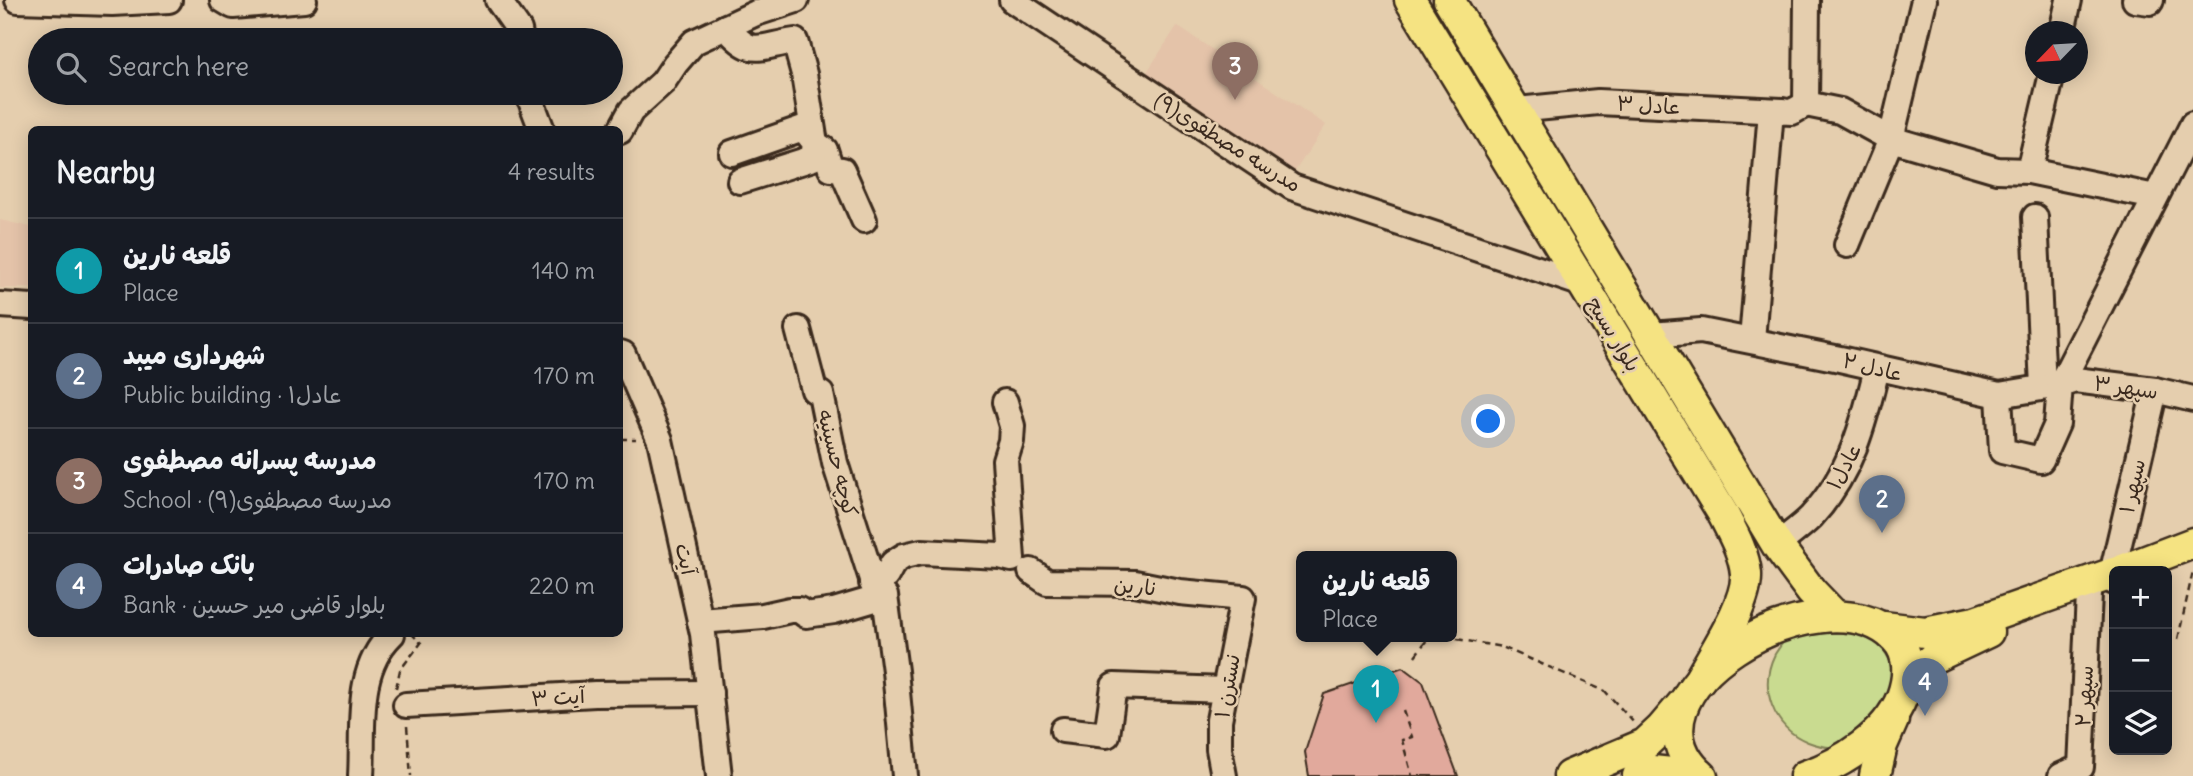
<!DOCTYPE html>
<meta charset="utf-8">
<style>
body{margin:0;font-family:Delius,"Playpen Sans Arabic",sans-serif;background:#20242c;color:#f1f3f6}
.controls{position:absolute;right:21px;bottom:21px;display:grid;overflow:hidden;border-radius:10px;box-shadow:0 4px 18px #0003}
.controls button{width:63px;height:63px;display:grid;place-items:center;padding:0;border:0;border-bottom:2px solid #363941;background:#171b24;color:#f1f3f6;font:35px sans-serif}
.compass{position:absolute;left:2025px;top:21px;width:63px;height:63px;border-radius:50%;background:#171b24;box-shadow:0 4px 18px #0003;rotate:245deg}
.you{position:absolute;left:1489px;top:422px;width:24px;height:24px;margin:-18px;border:5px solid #fff;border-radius:50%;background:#1a73e8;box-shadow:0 0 0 10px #1a73e833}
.badge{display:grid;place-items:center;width:46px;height:46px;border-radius:50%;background:#2563eb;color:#fff;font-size:23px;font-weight:700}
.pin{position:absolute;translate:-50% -58px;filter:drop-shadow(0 2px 4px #0008)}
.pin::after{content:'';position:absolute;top:37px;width:24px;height:21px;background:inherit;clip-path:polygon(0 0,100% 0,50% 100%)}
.popup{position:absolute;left:1296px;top:551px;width:161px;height:91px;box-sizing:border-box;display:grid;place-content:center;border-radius:10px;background:#171b24;filter:drop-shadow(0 2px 5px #0005);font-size:23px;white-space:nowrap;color:#9ea1a6}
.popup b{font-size:26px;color:#f1f3f6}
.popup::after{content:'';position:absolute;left:50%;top:100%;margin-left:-14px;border:14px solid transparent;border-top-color:#171b24}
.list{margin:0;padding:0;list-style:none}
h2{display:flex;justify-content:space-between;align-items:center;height:91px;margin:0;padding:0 28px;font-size:30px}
h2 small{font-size:23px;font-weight:400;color:#9ea1a6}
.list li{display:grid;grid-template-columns:46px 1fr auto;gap:21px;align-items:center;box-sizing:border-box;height:105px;padding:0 28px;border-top:2px solid #363941}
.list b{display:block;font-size:26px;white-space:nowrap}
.list p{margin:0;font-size:23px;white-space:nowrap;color:#9ea1a6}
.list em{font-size:23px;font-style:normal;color:#9ea1a6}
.icon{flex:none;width:38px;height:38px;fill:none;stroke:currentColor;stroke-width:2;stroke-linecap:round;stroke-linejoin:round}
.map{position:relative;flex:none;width:2193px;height:776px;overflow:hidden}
.search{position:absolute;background:#171b24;box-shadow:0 4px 18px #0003;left:28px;top:28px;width:595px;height:77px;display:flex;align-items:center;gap:18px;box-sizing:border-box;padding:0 24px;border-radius:38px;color:#9ea1a6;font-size:26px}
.panel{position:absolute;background:#171b24;box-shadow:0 4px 18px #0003;left:28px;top:126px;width:595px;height:511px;border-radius:10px}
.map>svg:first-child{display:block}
.built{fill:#e4c3a9}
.green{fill:#c9db90;stroke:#828257;stroke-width:2}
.building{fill:#e1a99c;stroke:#3b2a1e;stroke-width:2}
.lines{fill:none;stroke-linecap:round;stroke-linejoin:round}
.minor-casing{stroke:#3b2a1e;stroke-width:30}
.major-casing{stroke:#3b2a1e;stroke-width:35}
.path{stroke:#3b2a1e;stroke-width:2.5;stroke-dasharray:7 5;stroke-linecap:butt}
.minor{stroke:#e5ceae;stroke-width:24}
.major{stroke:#f5e382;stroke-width:30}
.labels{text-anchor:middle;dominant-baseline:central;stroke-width:5;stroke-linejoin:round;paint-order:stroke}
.street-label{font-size:21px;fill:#3b2a1e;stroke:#e5ceae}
</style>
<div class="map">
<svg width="2193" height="776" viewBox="0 0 2193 776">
<rect width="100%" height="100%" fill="#e5ceae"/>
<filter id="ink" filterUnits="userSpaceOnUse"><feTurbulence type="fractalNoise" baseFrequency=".0143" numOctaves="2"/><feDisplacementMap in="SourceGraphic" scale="14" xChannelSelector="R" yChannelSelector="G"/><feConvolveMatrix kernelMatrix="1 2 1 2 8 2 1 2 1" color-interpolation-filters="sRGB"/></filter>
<g filter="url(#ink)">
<!-- built -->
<g class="built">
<path d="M 1177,26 L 1326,125 L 1293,174 L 1145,75 Z"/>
<path d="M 0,220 L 31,227 L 31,288 L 0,288 Z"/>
</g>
<!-- green -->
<path class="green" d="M 1838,621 C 1863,633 1893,645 1893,678 C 1894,690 1888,705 1885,716 C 1875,723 1844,745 1835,747 C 1826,748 1816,745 1808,742 C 1773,728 1758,688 1775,654 C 1780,646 1788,635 1796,630 C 1808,624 1826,623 1838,621 Z"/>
<!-- building -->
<path class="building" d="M 1403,667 L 1423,682 L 1458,776 L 1309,776 L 1305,752 L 1324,694 Z"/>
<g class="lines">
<!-- minor casing -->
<g class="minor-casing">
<g id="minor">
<path d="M 18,0 L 112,3 L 169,0"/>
<path d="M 223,0 L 233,6 L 304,0"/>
<path d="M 498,0 L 519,30 L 521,40"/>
<path d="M 1012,0 L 1292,187 L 1583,284"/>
<path d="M 1807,0 L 1806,104 L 1840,111 L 1891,139 L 1924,0"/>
<path d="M 2135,0 L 2150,2 L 2151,0"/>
<path d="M 726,27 C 753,59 758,46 795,41 L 804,74 L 815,143 L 825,150 L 831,169 L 842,170 L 864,220"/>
<path d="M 2062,32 L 2069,0"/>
<path d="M 528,93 L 542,130"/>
<path d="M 1516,110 L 1598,102 L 1782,111"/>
<path d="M 620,131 L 631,111 L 663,82 L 675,64 L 694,42 L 756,13 L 796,0"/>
<path d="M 732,153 L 803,128 L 815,143 L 813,158 L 740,181"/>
<path d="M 2029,171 L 2052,74"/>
<path d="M 2035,217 L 2043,387"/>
<path d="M 1847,245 L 1891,139 L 1997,170 L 2029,171 L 2155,197"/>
<path d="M 0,305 L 32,307"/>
<path d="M 798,329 L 814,390 L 821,394 L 835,463 L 878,598"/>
<path d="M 1651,335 L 1701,331 L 1840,359 L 1999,395 L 2060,385 L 2075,380 L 2155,390 L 2193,399"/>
<path d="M 1752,340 L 1771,111 L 1792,112 L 1806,104"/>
<path d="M 620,353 L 623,354 L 660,440 L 703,634 L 719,776"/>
<path d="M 1999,395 L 2002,451 L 2041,460 L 2057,424 L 2060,385 L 2193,124"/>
<path d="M 1777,545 C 1788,536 1801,527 1811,517 C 1851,474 1864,423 1877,368"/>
<path d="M 1031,571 L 1047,582 L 1135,583 L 1180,592 L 1243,598 L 1219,720 L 1219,749 L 1224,776"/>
<path d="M 2114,582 L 2112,574 L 2155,390"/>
<path d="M 872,583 L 886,576 L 893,563 L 904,556 L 921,552 L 1000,556 L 1012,559 L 1005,460 L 1011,441 L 1012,426 L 1005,402"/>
<path d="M 700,621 L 763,616 L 790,610 L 799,610 L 806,615 L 834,611 L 885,596 L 895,671 L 905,776"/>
<path d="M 406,705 L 595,694 L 710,693"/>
<path d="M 1063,730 L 1107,735 L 1114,686 L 1225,690"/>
<path d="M 361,776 C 364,727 354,671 392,634"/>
<path d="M 2061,776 L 2081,767 L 2089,594 L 2085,584"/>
</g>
</g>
<!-- major casing -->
<g class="major-casing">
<g id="major">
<path d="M 1410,0 L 1722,512 C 1732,532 1744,552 1746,574 C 1748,603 1713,654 1700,679"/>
<path d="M 1449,0 L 1777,545 L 1811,591 L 1835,616"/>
<path d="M 2120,571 L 2193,543"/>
<path d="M 1884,627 L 1925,632 L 1975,622 L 2114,573"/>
<path d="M 1908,679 L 1933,658 L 1988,632"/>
<path d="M 1569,776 L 1645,744 L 1661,729 L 1684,702"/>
<path d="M 1638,776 L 1652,771 L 1701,776"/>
<path d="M 1702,776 C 1607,694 1821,565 1895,638 C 1911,654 1909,678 1902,697 C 1887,735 1842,764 1805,776"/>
<path d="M 1875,776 L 1882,745 L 1893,720"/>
</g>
</g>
<!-- path -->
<g class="path">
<path d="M 620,439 L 636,439"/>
<path d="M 1445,637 L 1502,647 L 1605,691 L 1635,724"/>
<path d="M 2178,639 L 2193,571"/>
<path d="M 1415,656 L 1429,637"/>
<path d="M 396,688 L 400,670 L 421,643 L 412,634"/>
<path d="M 1403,711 L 1412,737 L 1402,740 L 1412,776"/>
<path d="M 407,726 L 411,776"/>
</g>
<!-- minor -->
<use href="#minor" class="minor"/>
<!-- major -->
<use href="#major" class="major"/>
</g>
</g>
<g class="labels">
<!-- street labels -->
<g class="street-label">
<text transform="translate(1649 105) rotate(4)">عادل ۳</text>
<text transform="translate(1228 142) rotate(32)">مدرسه مصطفوی(۹)</text>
<text transform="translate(1614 334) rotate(59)">بلوار بسیج</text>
<text transform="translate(1873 367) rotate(14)">عادل ۲</text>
<text transform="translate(2126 387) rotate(8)">سپهر ۳</text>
<text transform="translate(838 463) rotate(76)">کوچه حسینیه</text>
<text transform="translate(1844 466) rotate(-61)">عادل۱</text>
<text transform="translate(2132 486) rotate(-77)">سپهر ۱</text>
<text transform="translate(686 559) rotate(77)">آیت</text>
<text transform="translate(1135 586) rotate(6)">نارین</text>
<text transform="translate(1227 686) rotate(-80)">نسترن ۱</text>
<text transform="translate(2084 696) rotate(-87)">سپهر ۲</text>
<text transform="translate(558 697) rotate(-4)">آیت ۳</text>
</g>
</g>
</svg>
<div class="controls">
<button>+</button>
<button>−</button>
<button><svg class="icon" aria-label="layers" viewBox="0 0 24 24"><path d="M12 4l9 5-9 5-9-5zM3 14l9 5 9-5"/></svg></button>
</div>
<svg class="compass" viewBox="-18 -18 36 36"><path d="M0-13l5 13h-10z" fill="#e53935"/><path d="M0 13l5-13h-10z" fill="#9ea1a6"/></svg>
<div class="you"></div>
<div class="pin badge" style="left:1376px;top:723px;background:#0f9aa8">1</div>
<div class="popup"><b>قلعه نارین</b>Place</div>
<div class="pin badge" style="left:1882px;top:533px;background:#5c6f8a">2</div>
<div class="pin badge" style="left:1235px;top:100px;background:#8d6e63">3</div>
<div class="pin badge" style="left:1925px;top:716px;background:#5c6f8a">4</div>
<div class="search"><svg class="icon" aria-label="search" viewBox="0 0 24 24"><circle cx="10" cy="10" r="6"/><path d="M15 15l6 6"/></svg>Search here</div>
<section class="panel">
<h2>Nearby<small>4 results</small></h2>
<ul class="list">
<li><span class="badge" style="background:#0f9aa8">1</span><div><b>قلعه نارین</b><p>Place</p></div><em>140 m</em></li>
<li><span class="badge" style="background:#5c6f8a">2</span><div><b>شهرداری میبد</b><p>Public building · عادل۱</p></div><em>170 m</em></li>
<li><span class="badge" style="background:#8d6e63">3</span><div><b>مدرسه پسرانه مصطفوی</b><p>School · مدرسه مصطفوی(۹)</p></div><em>170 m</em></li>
<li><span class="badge" style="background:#5c6f8a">4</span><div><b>بانک صادرات</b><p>Bank · بلوار قاضی میر حسین</p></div><em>220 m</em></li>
</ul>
</section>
</div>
